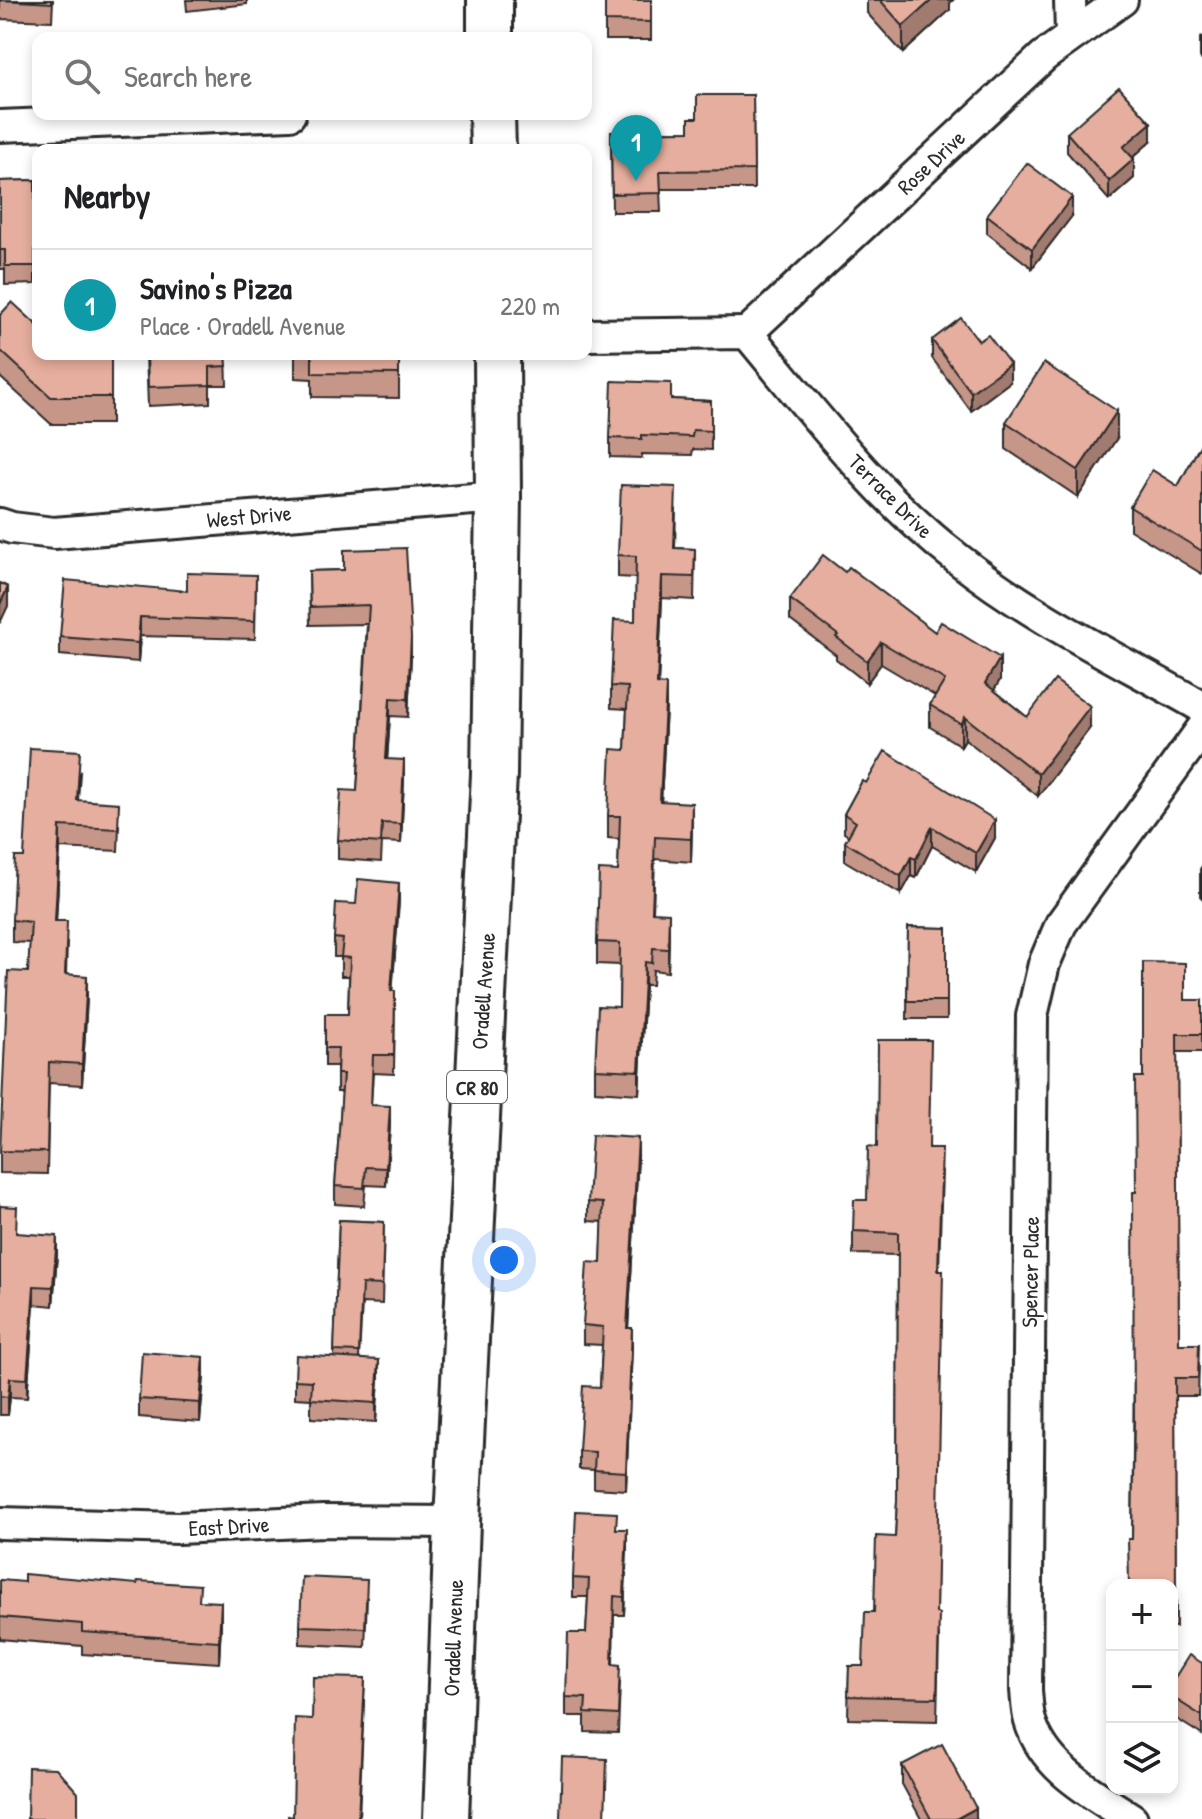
<!DOCTYPE html>
<meta charset="utf-8">
<style>
body{margin:0;font-family:"Patrick Hand",sans-serif;background:#f6f6f6;color:#202124}
.controls{position:absolute;right:24px;bottom:24px;display:grid;overflow:hidden;border-radius:16px;box-shadow:0 4px 12px #0003}
.controls button{width:72px;height:72px;display:grid;place-items:center;padding:0;border:0;border-bottom:2px solid #e0e0e0;background:#fff;color:#202124;font:40px sans-serif}
.you{position:absolute;left:504px;top:1260px;width:28px;height:28px;margin:-20px;border:6px solid #fff;border-radius:50%;background:#1a73e8;box-shadow:0 0 0 12px #1a73e833}
.badge{display:grid;place-items:center;width:52px;height:52px;border-radius:50%;background:#d93025;color:#fff;font-size:26px;font-weight:700}
.pin{position:absolute;translate:-50% -66px;filter:drop-shadow(0 2px 4px #0008)}
.pin::after{content:'';position:absolute;top:42px;width:28px;height:24px;background:inherit;clip-path:polygon(0 0,100% 0,50% 100%)}
.list{margin:0;padding:0;list-style:none}
h2{display:flex;justify-content:space-between;align-items:center;height:104px;margin:0;padding:0 32px;font-size:34px}
h2 small{font-size:26px;font-weight:400;color:#757577}
.list li{display:grid;grid-template-columns:52px 1fr auto;gap:24px;align-items:center;box-sizing:border-box;height:112px;padding:0 32px;border-top:2px solid #e0e0e0}
.list b{display:block;font-size:30px;white-space:nowrap}
.list p{margin:0;font-size:26px;white-space:nowrap;color:#757577}
.list em{font-size:26px;font-style:normal;color:#757577}
.icon{flex:none;width:44px;height:44px;fill:none;stroke:currentColor;stroke-width:2;stroke-linecap:round;stroke-linejoin:round}
.map{position:relative;flex:none;width:1202px;height:1819px;overflow:hidden}
.search{position:absolute;background:#fff;box-shadow:0 4px 12px #0003;left:32px;top:32px;width:560px;height:88px;display:flex;align-items:center;gap:20px;box-sizing:border-box;padding:0 28px;border-radius:16px;color:#757577;font-size:30px}
.panel{position:absolute;background:#fff;box-shadow:0 4px 12px #0003;left:32px;top:144px;width:560px;height:216px;border-radius:16px}
.map>svg:first-child{display:block}
.lines{fill:none;stroke-linecap:round;stroke-linejoin:round}
.street-casing{stroke:#2b2b2b;stroke-width:36}
.primary-casing{stroke:#2b2b2b;stroke-width:50}
.street{stroke:#fff;stroke-width:30}
.primary{stroke:#fff;stroke-width:44}
.wall{fill:#c69688;stroke:#2b2b2b;stroke-width:2}
.shaded-wall{fill:#a17a6f;stroke:#2b2b2b;stroke-width:2}
.building{fill:#e6ae9e;stroke:#2b2b2b;stroke-width:2}
.labels{text-anchor:middle;dominant-baseline:central;stroke-width:7;stroke-linejoin:round;paint-order:stroke}
.shield{fill:#fff;stroke:#6b6b6b;stroke-width:2}
.shield-label{font-size:20px;font-weight:bold;fill:#2b2b2b}
.street-label{font-size:22px;fill:#2b2b2b;stroke:#fff}
</style>
<div class="map">
<svg width="1202" height="1819" viewBox="0 0 1202 1819">
<rect width="100%" height="100%" fill="#fff"/>
<filter id="ink" filterUnits="userSpaceOnUse"><feTurbulence type="fractalNoise" baseFrequency=".0125" numOctaves="2"/><feDisplacementMap in="SourceGraphic" scale="16" xChannelSelector="R" yChannelSelector="G"/><feConvolveMatrix kernelMatrix="1 2 1 2 8 2 1 2 1" color-interpolation-filters="sRGB"/></filter>
<g filter="url(#ink)">
<g class="lines">
<!-- street casing -->
<g class="street-casing">
<g id="street">
<path d="M 1070,0 L 1071,34"/>
<path d="M 0,126 L 290,114"/>
<path d="M 747,333 L 1044,56 L 1122,0"/>
<path d="M 586,335 L 747,333 C 813,412 876,496 958,559 C 1033,618 1120,660 1202,707"/>
<path d="M 0,524 L 12,528 L 54,533 L 498,497"/>
<path d="M 0,1523 L 178,1528 L 323,1521 L 457,1522"/>
<path d="M 1132,1819 C 1093,1793 1045,1770 1030,1721 C 1027,1711 1027,1700 1026,1690 L 1032,1016 L 1044,964 L 1061,924 L 1202,729"/>
</g>
</g>
<!-- primary casing -->
<g class="primary-casing">
<g id="primary">
<path d="M 490,0 L 490,38"/>
<path d="M 492,114 L 493,150"/>
<path d="M 446,1819 L 457,1522 L 494,774 L 498,497 L 497,354"/>
</g>
</g>
<!-- street -->
<use href="#street" class="street"/>
<!-- primary -->
<use href="#primary" class="primary"/>
</g>
<!-- wall -->
<g class="wall">
<path d="M 0,0 L 53,0 L 52,21 L 0,19 Z"/>
<path d="M 186,0 L 247,0 L 247,4 L 187,11 Z"/>
<rect x="605" y="0" width="46" height="40"/>
<path d="M 867,0 L 953,0 L 950,3 L 950,10 L 903,53 L 867,13 Z"/>
<path d="M 1202,37 L 1202,61 L 1200,57 L 1200,38 Z"/>
<path d="M 753,95 L 754,189 L 660,189 L 661,212 L 612,212 L 611,132 L 689,131 L 697,118 Z"/>
<path d="M 1067,133 L 1151,141 L 1132,158 L 1134,178 L 1109,200 L 1067,152 Z"/>
<path d="M 35,180 L 35,284 L 5,285 L 5,269 L 0,269 L 0,181 Z"/>
<path d="M 987,215 L 1072,216 L 1032,268 L 987,233 Z"/>
<path d="M 0,315 L 98,358 L 111,357 L 111,424 L 51,424 L 0,377 Z"/>
<path d="M 932,340 L 1010,382 L 971,411 L 932,358 Z"/>
<path d="M 146,354 L 226,354 L 227,385 L 210,385 L 210,403 L 148,406 Z"/>
<path d="M 295,354 L 399,354 L 399,398 L 312,397 L 312,379 L 295,378 Z"/>
<path d="M 671,399 L 711,401 L 711,450 L 693,449 L 692,455 L 642,454 L 642,458 L 610,457 L 610,438 Z"/>
<path d="M 1006,422 L 1117,438 L 1078,497 L 1006,449 Z"/>
<path d="M 1202,442 L 1202,574 L 1130,530 L 1130,507 L 1178,486 Z"/>
<path d="M 676,510 L 675,548 L 695,549 L 694,600 L 662,598 L 658,684 L 666,707 L 661,801 L 692,826 L 691,862 L 655,859 L 653,912 L 669,936 L 668,972 L 653,970 L 652,985 L 645,985 L 639,1094 L 595,1091 L 595,1069 L 619,1007 L 620,965 L 597,964 L 597,942 L 618,871 L 619,839 L 608,838 L 608,816 L 625,750 L 627,709 L 611,708 L 611,686 L 635,621 L 636,578 L 618,577 L 618,555 Z"/>
<path d="M 344,570 L 411,655 L 408,717 L 390,716 L 387,759 L 404,779 L 401,843 L 382,842 L 381,862 L 338,859 L 338,840 L 357,791 L 367,624 L 310,625 L 309,571 Z"/>
<path d="M 845,572 L 935,632 L 1000,680 L 994,690 L 1027,717 L 1090,728 L 1038,796 L 965,739 L 961,746 L 930,727 L 930,705 L 935,696 L 881,664 L 867,683 L 836,659 L 836,655 L 790,620 L 790,599 Z"/>
<path d="M 256,575 L 255,639 L 140,636 L 138,662 L 60,655 L 60,637 L 187,591 Z"/>
<path d="M 80,773 L 78,800 L 119,825 L 118,851 L 60,848 L 56,921 L 67,943 L 66,974 L 87,997 L 82,1085 L 49,1083 L 47,1174 L 0,1173 L 0,1151 L 28,972 L 30,943 L 12,942 L 12,920 L 24,857 Z"/>
<path d="M 862,781 L 995,838 L 976,872 L 932,846 L 916,878 L 911,876 L 901,894 L 845,861 L 845,842 L 849,836 L 844,833 L 844,814 Z"/>
<path d="M 1202,866 L 1202,898 L 1200,896 L 1200,869 Z"/>
<path d="M 399,901 L 392,991 L 395,991 L 394,1074 L 373,1073 L 371,1105 L 390,1125 L 386,1186 L 366,1185 L 364,1206 L 335,1204 L 335,1186 L 342,1092 L 337,1092 L 337,1066 L 325,1066 L 325,1014 L 348,1014 L 349,976 L 341,976 L 341,957 L 334,957 L 334,938 L 356,904 Z"/>
<path d="M 908,927 L 947,928 L 947,1019 L 907,1019 Z"/>
<path d="M 1185,1000 L 1202,1000 L 1202,1052 L 1177,1052 L 1179,1344 L 1199,1363 L 1198,1396 L 1175,1396 L 1176,1627 L 1172,1627 L 1172,1585 L 1132,1539 L 1136,1192 L 1143,1077 Z"/>
<path d="M 930,1148 L 942,1171 L 939,1271 L 936,1614 L 939,1636 L 937,1721 L 848,1719 L 849,1666 L 863,1666 L 874,1612 L 895,1537 L 897,1501 L 898,1255 L 853,1254 L 853,1231 L 867,1200 Z"/>
<path d="M 638,1157 L 628,1328 L 632,1347 L 626,1490 L 594,1488 L 594,1470 L 579,1469 L 579,1451 L 600,1387 L 602,1345 L 583,1344 L 583,1325 L 601,1263 L 603,1222 L 588,1221 L 588,1202 Z"/>
<path d="M 0,1206 L 17,1233 L 57,1254 L 53,1306 L 34,1304 L 27,1398 L 10,1397 L 8,1415 L 0,1415 Z"/>
<path d="M 339,1220 L 384,1222 L 382,1304 L 362,1303 L 359,1358 L 379,1378 L 376,1422 L 311,1418 L 311,1399 L 295,1398 L 295,1380 L 334,1357 Z"/>
<path d="M 204,1376 L 200,1422 L 139,1417 L 139,1399 Z"/>
<path d="M 617,1529 L 627,1547 L 624,1615 L 614,1615 L 613,1664 L 620,1683 L 618,1733 L 585,1732 L 585,1716 L 566,1716 L 566,1697 L 586,1633 L 588,1597 L 573,1597 L 573,1578 Z"/>
<path d="M 0,1580 L 200,1601 L 221,1624 L 219,1663 L 82,1654 L 82,1646 L 0,1639 Z"/>
<path d="M 367,1598 L 365,1647 L 300,1644 L 300,1626 Z"/>
<path d="M 1202,1663 L 1202,1735 L 1172,1716 L 1172,1682 Z"/>
<path d="M 902,1765 L 976,1819 L 921,1819 L 902,1784 Z"/>
</g>
<!-- shaded-wall -->
<g class="shaded-wall">
<path d="M 932,0 L 953,0 L 950,3 L 950,10 L 903,53 L 903,26 Z"/>
<path d="M 1151,123 L 1151,141 L 1123,166 L 1123,147 Z"/>
<path d="M 1134,159 L 1134,178 L 1109,200 L 1109,181 Z"/>
<path d="M 1072,197 L 1072,216 L 1032,268 L 1032,249 Z"/>
<path d="M 1010,364 L 1010,382 L 971,411 L 971,392 Z"/>
<path d="M 1117,411 L 1117,438 L 1078,497 L 1078,470 Z"/>
<path d="M 662,576 L 662,598 L 657,707 L 657,684 Z"/>
<path d="M 8,587 L 8,606 L 0,623 L 0,604 Z"/>
<path d="M 140,617 L 140,636 L 138,662 L 138,643 Z"/>
<path d="M 411,637 L 411,655 L 408,717 L 408,699 Z"/>
<path d="M 881,642 L 881,664 L 867,683 L 867,661 Z"/>
<path d="M 1000,658 L 1000,680 L 985,705 L 985,683 Z"/>
<path d="M 666,685 L 666,707 L 660,824 L 660,801 Z"/>
<path d="M 390,698 L 390,716 L 386,778 L 386,759 Z"/>
<path d="M 1090,706 L 1090,728 L 1038,796 L 1038,774 Z"/>
<path d="M 965,717 L 965,739 L 961,746 L 961,724 Z"/>
<path d="M 404,760 L 404,779 L 401,843 L 401,824 Z"/>
<path d="M 692,803 L 692,826 L 691,862 L 691,839 Z"/>
<path d="M 995,820 L 995,838 L 976,872 L 976,853 Z"/>
<path d="M 60,826 L 60,848 L 55,942 L 55,921 Z"/>
<path d="M 932,827 L 932,846 L 916,878 L 916,859 Z"/>
<path d="M 911,857 L 911,876 L 901,894 L 901,876 Z"/>
<path d="M 399,883 L 399,901 L 391,1009 L 391,991 Z"/>
<path d="M 669,913 L 669,936 L 668,972 L 668,949 Z"/>
<path d="M 645,962 L 645,985 L 639,1094 L 639,1071 Z"/>
<path d="M 87,976 L 87,997 L 82,1085 L 82,1064 Z"/>
<path d="M 390,1106 L 390,1125 L 386,1186 L 386,1168 Z"/>
<path d="M 638,1138 L 638,1157 L 627,1346 L 627,1328 Z"/>
<path d="M 57,1236 L 57,1254 L 53,1306 L 53,1287 Z"/>
<path d="M 34,1286 L 34,1304 L 27,1398 L 27,1379 Z"/>
<path d="M 632,1328 L 632,1347 L 626,1490 L 626,1472 Z"/>
<path d="M 204,1357 L 204,1376 L 200,1422 L 200,1403 Z"/>
<path d="M 379,1360 L 379,1378 L 376,1422 L 376,1403 Z"/>
<path d="M 10,1378 L 10,1397 L 8,1415 L 8,1397 Z"/>
<path d="M 627,1529 L 627,1547 L 624,1615 L 624,1597 Z"/>
<path d="M 221,1602 L 221,1624 L 219,1663 L 219,1641 Z"/>
<path d="M 365,1678 L 359,1819 L 358,1819 Z"/>
<path d="M 976,1808 L 976,1819 L 956,1819 Z"/>
</g>
<!-- building -->
<g class="building">
<path d="M 0,0 L 52,0 L 52,3 Z"/>
<path d="M 605,0 L 651,0 L 651,22 L 605,21 Z"/>
<path d="M 880,0 L 932,0 L 903,26 Z"/>
<path d="M 1119,87 L 1151,123 L 1123,147 L 1134,159 L 1109,181 L 1067,133 Z"/>
<path d="M 697,95 L 753,95 L 754,170 L 660,171 L 661,193 L 612,194 L 611,132 L 689,131 L 689,118 L 697,118 Z"/>
<path d="M 1027,163 L 1072,197 L 1032,249 L 987,215 Z"/>
<path d="M 35,180 L 35,266 L 5,266 L 5,250 L 0,250 L 0,181 Z"/>
<path d="M 12,302 L 38,326 L 38,354 L 94,354 L 98,358 L 111,357 L 111,397 L 51,397 L 0,350 L 0,315 Z"/>
<path d="M 961,318 L 979,341 L 988,335 L 1010,364 L 971,392 L 932,340 Z"/>
<path d="M 147,354 L 226,354 L 227,366 L 210,367 L 210,385 L 148,387 Z"/>
<path d="M 298,354 L 399,354 L 399,374 L 312,373 L 312,354 Z"/>
<path d="M 1044,363 L 1117,411 L 1078,470 L 1006,422 Z"/>
<path d="M 612,381 L 671,383 L 671,399 L 711,401 L 711,431 L 693,430 L 692,437 L 642,435 L 642,439 L 610,438 Z"/>
<path d="M 1202,442 L 1202,551 L 1130,507 L 1152,470 L 1178,486 Z"/>
<path d="M 621,485 L 676,487 L 674,548 L 695,549 L 694,577 L 662,576 L 657,684 L 666,685 L 660,801 L 692,803 L 691,839 L 655,837 L 652,912 L 669,913 L 668,949 L 653,948 L 652,963 L 645,962 L 639,1071 L 595,1069 L 598,1006 L 619,1007 L 620,943 L 597,942 L 599,870 L 618,871 L 620,816 L 608,816 L 611,749 L 625,750 L 628,687 L 611,686 L 614,620 L 635,621 L 636,556 L 618,555 Z"/>
<path d="M 406,548 L 411,637 L 408,699 L 390,698 L 386,759 L 404,760 L 401,824 L 382,823 L 381,843 L 338,840 L 341,790 L 357,791 L 369,605 L 310,607 L 309,571 L 344,570 L 344,550 Z"/>
<path d="M 823,555 L 845,572 L 849,567 L 935,632 L 941,622 L 1000,658 L 985,683 L 1027,717 L 1055,680 L 1090,706 L 1038,774 L 965,717 L 961,724 L 930,705 L 945,680 L 881,642 L 867,661 L 836,637 L 838,635 L 790,599 Z"/>
<path d="M 187,573 L 256,575 L 255,621 L 140,617 L 138,643 L 60,637 L 65,580 L 187,591 Z"/>
<path d="M 0,583 L 8,587 L 0,604 Z"/>
<path d="M 30,748 L 80,751 L 77,800 L 119,803 L 118,829 L 60,826 L 55,921 L 67,921 L 65,974 L 87,976 L 82,1064 L 49,1062 L 47,1152 L 0,1151 L 8,971 L 28,972 L 31,922 L 12,920 L 15,857 L 24,857 Z"/>
<path d="M 885,751 L 995,820 L 976,853 L 932,827 L 916,859 L 911,857 L 901,876 L 845,842 L 856,822 L 844,814 L 862,781 L 866,783 Z"/>
<path d="M 358,879 L 399,883 L 391,991 L 395,991 L 394,1055 L 373,1055 L 371,1105 L 390,1106 L 386,1168 L 366,1167 L 364,1188 L 335,1186 L 343,1074 L 337,1074 L 338,1048 L 325,1048 L 325,1014 L 348,1014 L 350,958 L 341,957 L 343,939 L 334,938 L 336,903 L 356,904 Z"/>
<path d="M 908,927 L 947,928 L 947,1001 L 907,1001 Z"/>
<path d="M 1143,962 L 1185,963 L 1185,1000 L 1202,1000 L 1202,1034 L 1177,1034 L 1179,1344 L 1199,1344 L 1198,1378 L 1175,1378 L 1176,1609 L 1172,1609 L 1172,1585 L 1129,1585 L 1128,1539 L 1132,1539 L 1134,1420 L 1133,1192 L 1136,1192 L 1135,1077 L 1143,1077 Z"/>
<path d="M 878,1040 L 931,1040 L 929,1148 L 942,1148 L 938,1271 L 943,1271 L 936,1613 L 939,1614 L 937,1698 L 848,1696 L 849,1666 L 863,1666 L 865,1612 L 874,1612 L 876,1536 L 895,1537 L 897,1501 L 898,1233 L 853,1231 L 854,1200 L 867,1200 L 868,1146 L 877,1147 Z"/>
<path d="M 592,1135 L 638,1138 L 627,1328 L 632,1328 L 626,1472 L 594,1470 L 595,1452 L 579,1451 L 583,1386 L 600,1387 L 603,1327 L 583,1325 L 587,1262 L 601,1263 L 603,1203 L 588,1202 Z"/>
<path d="M 0,1206 L 17,1207 L 16,1233 L 57,1236 L 53,1287 L 34,1286 L 27,1379 L 10,1378 L 8,1397 L 0,1396 Z"/>
<path d="M 339,1220 L 384,1222 L 382,1285 L 362,1284 L 359,1352 L 334,1351 Z"/>
<path d="M 142,1352 L 204,1357 L 200,1403 L 139,1399 Z"/>
<path d="M 296,1355 L 379,1360 L 376,1403 L 311,1399 L 312,1381 L 295,1380 Z"/>
<path d="M 576,1511 L 617,1513 L 616,1529 L 627,1529 L 624,1597 L 614,1596 L 612,1664 L 620,1665 L 618,1715 L 585,1713 L 586,1698 L 566,1697 L 568,1633 L 586,1633 L 589,1579 L 573,1578 Z"/>
<path d="M 24,1574 L 137,1584 L 138,1581 L 200,1585 L 199,1601 L 221,1602 L 219,1641 L 82,1632 L 82,1624 L 0,1617 L 0,1580 L 24,1582 Z"/>
<path d="M 302,1577 L 367,1580 L 365,1628 L 300,1626 Z"/>
<path d="M 1189,1655 L 1202,1663 L 1202,1716 L 1172,1697 L 1172,1682 Z"/>
<path d="M 313,1677 L 365,1678 L 358,1819 L 288,1819 L 288,1816 L 293,1817 L 295,1718 L 312,1719 Z"/>
<path d="M 942,1744 L 976,1808 L 956,1819 L 931,1819 L 902,1765 Z"/>
<path d="M 562,1757 L 607,1759 L 605,1819 L 560,1819 Z"/>
<path d="M 28,1767 L 56,1768 L 78,1793 L 78,1819 L 27,1819 Z"/>
</g>
</g>
<g class="labels">
<!-- shield labels -->
<rect class="shield" x="447" y="1071" width="60" height="32" rx="6"/>
<g class="shield-label">
<text x="477" y="1087">CR 80</text>
</g>
<!-- street labels -->
<g class="street-label">
<text transform="translate(931 162) rotate(-43)">Rose Drive</text>
<text transform="translate(891 496) rotate(45)">Terrace Drive</text>
<text transform="translate(249 516) rotate(-5)">West Drive</text>
<text transform="translate(483 991) rotate(-86)">Oradell Avenue</text>
<text transform="translate(1030 1272) rotate(-89)">Spencer Place</text>
<text transform="translate(229 1526) rotate(-3)">East Drive</text>
<text transform="translate(453 1638) rotate(-88)">Oradell Avenue</text>
</g>
</g>
</svg>
<div class="controls">
<button>+</button>
<button>−</button>
<button><svg class="icon" aria-label="layers" viewBox="0 0 24 24"><path d="M12 4l9 5-9 5-9-5zM3 14l9 5 9-5"/></svg></button>
</div>
<div class="you"></div>
<div class="pin badge" style="left:636px;top:181px;background:#0f9aa8">1</div>
<div class="search"><svg class="icon" aria-label="search" viewBox="0 0 24 24"><circle cx="10" cy="10" r="6"/><path d="M15 15l6 6"/></svg>Search here</div>
<section class="panel">
<h2>Nearby<small></small></h2>
<ul class="list">
<li><span class="badge" style="background:#0f9aa8">1</span><div><b>Savino's Pizza</b><p>Place · Oradell Avenue</p></div><em>220 m</em></li>
</ul>
</section>
</div>
